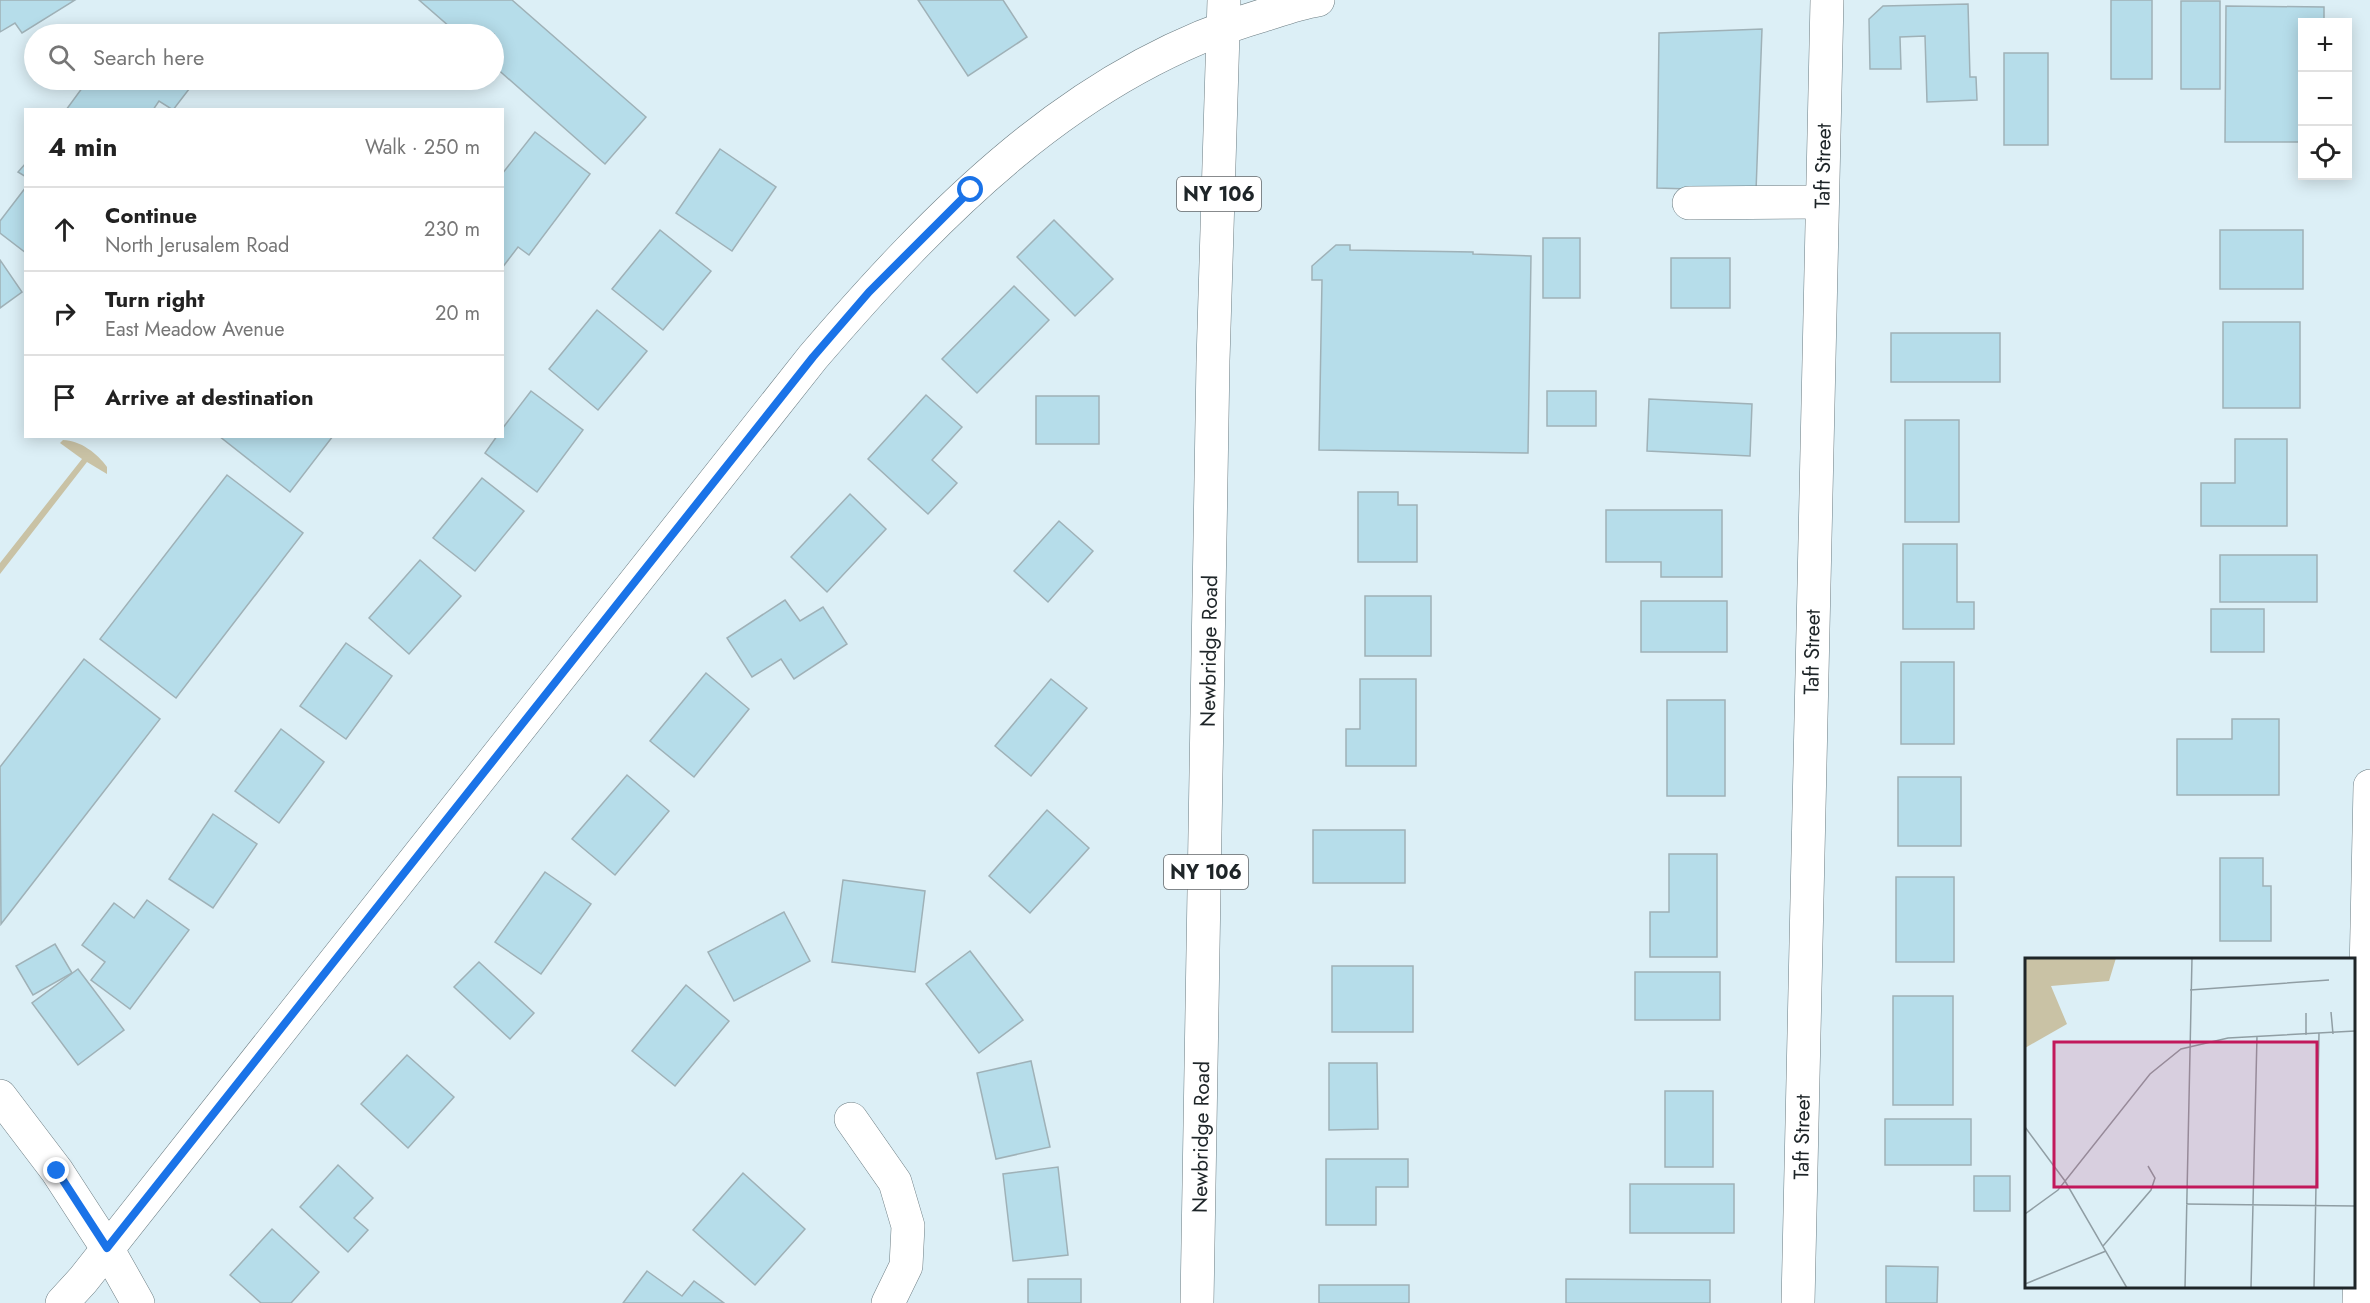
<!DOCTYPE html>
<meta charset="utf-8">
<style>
body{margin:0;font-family:Jost,sans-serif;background:#f2f2f2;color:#222}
.controls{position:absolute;right:18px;top:18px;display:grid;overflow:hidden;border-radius:0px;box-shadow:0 3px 15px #0003}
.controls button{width:54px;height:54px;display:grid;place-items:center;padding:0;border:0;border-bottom:2px solid #e0e0e0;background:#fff;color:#222;font:30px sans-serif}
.stop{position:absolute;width:18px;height:18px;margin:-14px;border:4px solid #1a73e8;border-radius:50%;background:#fff}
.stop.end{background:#1a73e8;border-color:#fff;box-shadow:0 2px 6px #0008}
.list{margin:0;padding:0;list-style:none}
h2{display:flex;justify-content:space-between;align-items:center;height:78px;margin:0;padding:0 24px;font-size:26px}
h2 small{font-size:20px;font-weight:400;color:#767676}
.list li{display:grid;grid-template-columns:39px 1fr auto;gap:18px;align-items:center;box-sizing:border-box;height:84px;padding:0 24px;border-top:2px solid #e0e0e0}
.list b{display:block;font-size:22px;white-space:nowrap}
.list p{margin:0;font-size:20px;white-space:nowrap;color:#767676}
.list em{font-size:20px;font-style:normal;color:#767676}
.icon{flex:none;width:33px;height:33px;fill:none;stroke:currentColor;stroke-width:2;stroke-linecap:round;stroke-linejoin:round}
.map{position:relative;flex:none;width:2370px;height:1303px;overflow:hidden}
.search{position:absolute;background:#fff;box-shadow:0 3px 15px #0003;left:24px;top:24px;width:480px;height:66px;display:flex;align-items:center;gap:15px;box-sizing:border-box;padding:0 21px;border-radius:33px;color:#767676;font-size:22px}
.panel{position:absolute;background:#fff;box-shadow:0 3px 15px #0003;left:24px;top:108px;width:480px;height:330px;border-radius:0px}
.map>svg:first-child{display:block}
.green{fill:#c9c2a5}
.building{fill:#b6ddea;stroke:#9fb1b7;stroke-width:1.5}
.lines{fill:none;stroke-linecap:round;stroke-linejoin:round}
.minor-casing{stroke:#6c7d83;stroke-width:34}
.major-casing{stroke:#6c7d83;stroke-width:34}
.minor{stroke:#fff;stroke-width:33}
.major{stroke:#fff;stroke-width:33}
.route{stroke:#1a73e8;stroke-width:8}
.labels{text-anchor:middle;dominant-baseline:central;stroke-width:5;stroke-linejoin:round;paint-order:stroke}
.shield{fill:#fff;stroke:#626668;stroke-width:1.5}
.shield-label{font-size:20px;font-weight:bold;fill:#1e2528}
.street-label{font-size:21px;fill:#1e2528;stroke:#fff}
.inset-road{fill:none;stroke:#909ea4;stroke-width:1.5}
.view{fill:#c2185b;fill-opacity:0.15;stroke:#c2185b;stroke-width:3}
.inset-edge{fill:none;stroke:#1e2528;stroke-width:3}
</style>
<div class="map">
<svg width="2370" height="1303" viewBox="0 0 2370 1303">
<rect width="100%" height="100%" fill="#dceff6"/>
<!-- green -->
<path class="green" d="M 63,440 C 80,440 98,454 107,467 L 107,474 L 87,462 L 0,574 L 0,563 L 82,459 L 60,443 Z"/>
<!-- building -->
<g class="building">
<path d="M 0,0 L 75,0 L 22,33 L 15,23 L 0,32 Z"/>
<path d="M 419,0 L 512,0 L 646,117 L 605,164 L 494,66 L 494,34 L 458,34 Z"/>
<path d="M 918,0 L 1003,0 L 1027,37 L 968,76 Z"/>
<rect x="2111" y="0" width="41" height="79"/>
<rect x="2181" y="1" width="39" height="88"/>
<path d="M 1968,4 L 1970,77 L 1976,77 L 1977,100 L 1927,102 L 1925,36 L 1900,37 L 1901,69 L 1870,69 L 1869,19 L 1883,6 Z"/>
<path d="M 2226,6 L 2324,7 L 2324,22 L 2302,22 L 2302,142 L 2225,142 Z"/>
<path d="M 1762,29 L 1756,191 L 1657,188 L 1659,33 Z"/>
<rect x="2004" y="53" width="44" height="92"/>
<path d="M 88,80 L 196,80 L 173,110 L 159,101 L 153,110 L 66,110 Z"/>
<path d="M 535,132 L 590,174 L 529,255 L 518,247 L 502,268 L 502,174 Z"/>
<path d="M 720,149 L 776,187 L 732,251 L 676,213 Z"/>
<path d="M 26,163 L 26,177 L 18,172 Z"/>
<path d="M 26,187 L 26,253 L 0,233 L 0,221 Z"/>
<path d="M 1054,220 L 1113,279 L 1075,316 L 1017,257 Z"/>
<path d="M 660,230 L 711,271 L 663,330 L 612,289 Z"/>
<rect x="2220" y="230" width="83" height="59"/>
<rect x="1543" y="238" width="37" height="60"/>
<path d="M 1336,245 L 1350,245 L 1350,250 L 1473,252 L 1473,254 L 1531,256 L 1528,453 L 1319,450 L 1322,280 L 1312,280 L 1312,266 Z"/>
<rect x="1671" y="258" width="59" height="50"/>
<path d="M 0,260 L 22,292 L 0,308 Z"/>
<path d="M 1014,286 L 1049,320 L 977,393 L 942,359 Z"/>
<path d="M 597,310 L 647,351 L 598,410 L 549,369 Z"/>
<rect x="2223" y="322" width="77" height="86"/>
<rect x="1891" y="333" width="109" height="49"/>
<path d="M 531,391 L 583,430 L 537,492 L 485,453 L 497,436 L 502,436 L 502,429 Z"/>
<rect x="1547" y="391" width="49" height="35"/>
<path d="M 926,395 L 962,427 L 932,460 L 957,483 L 928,514 L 868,459 Z"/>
<rect x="1036" y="396" width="63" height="48"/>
<path d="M 1649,399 L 1752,404 L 1750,456 L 1647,451 Z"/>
<rect x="1905" y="420" width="54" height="102"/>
<path d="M 219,436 L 333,436 L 290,492 Z"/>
<path d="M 2235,439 L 2287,439 L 2287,526 L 2201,526 L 2201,483 L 2235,483 Z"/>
<path d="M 227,475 L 303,533 L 176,698 L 100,639 Z"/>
<path d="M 482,478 L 524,511 L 475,571 L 433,538 Z"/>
<path d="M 1358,492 L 1398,492 L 1398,505 L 1417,505 L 1417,562 L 1358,562 Z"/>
<path d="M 850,494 L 886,529 L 827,592 L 791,557 Z"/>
<path d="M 1606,510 L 1722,510 L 1722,577 L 1661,577 L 1661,562 L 1606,562 Z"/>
<path d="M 1059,521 L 1093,551 L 1048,602 L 1014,571 Z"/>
<path d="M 1903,544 L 1957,544 L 1957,602 L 1974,602 L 1974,629 L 1903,629 Z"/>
<rect x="2220" y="555" width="97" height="47"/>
<path d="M 420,560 L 461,596 L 409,654 L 369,618 Z"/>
<rect x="1365" y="596" width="66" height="60"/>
<path d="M 785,600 L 800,621 L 823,607 L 847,644 L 794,679 L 781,659 L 752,677 L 727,638 Z"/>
<rect x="1641" y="601" width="86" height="51"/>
<rect x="2211" y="609" width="53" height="43"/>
<path d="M 346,643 L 392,676 L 346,739 L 300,706 Z"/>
<path d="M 84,659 L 160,719 L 1,924 L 0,767 Z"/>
<rect x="1901" y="662" width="53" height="82"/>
<path d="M 706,673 L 749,709 L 694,777 L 650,741 Z"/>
<path d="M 1051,679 L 1087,708 L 1031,776 L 995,746 Z"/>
<path d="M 1360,679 L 1416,679 L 1416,766 L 1346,766 L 1346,729 L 1360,729 Z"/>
<rect x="1667" y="700" width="58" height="96"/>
<path d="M 2232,719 L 2279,719 L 2279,795 L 2177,795 L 2177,739 L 2232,739 Z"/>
<path d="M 281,729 L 324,762 L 279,823 L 235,791 Z"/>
<path d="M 627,775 L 669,811 L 615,875 L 572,839 Z"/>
<rect x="1898" y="777" width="63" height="69"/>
<path d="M 1047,810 L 1089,848 L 1030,913 L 989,876 Z"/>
<path d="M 213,814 L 257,844 L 213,908 L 169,879 Z"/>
<rect x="1313" y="830" width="92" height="53"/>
<path d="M 1669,854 L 1717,854 L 1717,957 L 1650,957 L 1650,912 L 1669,912 Z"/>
<path d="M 2220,858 L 2263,858 L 2263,886 L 2271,886 L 2271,941 L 2220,941 Z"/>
<path d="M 545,872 L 591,904 L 541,974 L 495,942 Z"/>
<rect x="1896" y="877" width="58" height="85"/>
<path d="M 843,880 L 925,891 L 915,972 L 832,962 Z"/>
<path d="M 147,900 L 189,930 L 130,1009 L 91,980 L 105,962 L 82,945 L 114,903 L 134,918 Z"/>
<path d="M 784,912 L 810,961 L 734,1001 L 708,952 Z"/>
<path d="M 55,944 L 72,973 L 33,995 L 16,966 Z"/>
<path d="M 970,951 L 1023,1020 L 979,1053 L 926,984 Z"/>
<path d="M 479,962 L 534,1013 L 510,1039 L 454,987 Z"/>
<rect x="1332" y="966" width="81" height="66"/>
<path d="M 78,969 L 124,1030 L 78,1065 L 32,1003 Z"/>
<rect x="1635" y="972" width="85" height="48"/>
<path d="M 686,985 L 729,1021 L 675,1086 L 632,1051 Z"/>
<rect x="1893" y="996" width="60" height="109"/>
<path d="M 407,1055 L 454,1097 L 408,1148 L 361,1104 Z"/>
<path d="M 1031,1061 L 1050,1147 L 996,1159 L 977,1073 Z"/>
<path d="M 1329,1063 L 1377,1063 L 1378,1129 L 1329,1130 Z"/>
<rect x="1665" y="1091" width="48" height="76"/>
<rect x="1885" y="1119" width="86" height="46"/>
<path d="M 1326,1159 L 1408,1159 L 1408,1187 L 1376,1187 L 1376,1225 L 1326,1225 Z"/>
<path d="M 338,1165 L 373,1198 L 354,1218 L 368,1230 L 348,1252 L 300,1207 Z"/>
<path d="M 1058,1167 L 1068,1255 L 1013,1261 L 1003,1174 Z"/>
<path d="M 743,1173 L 805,1229 L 755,1285 L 693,1230 Z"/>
<rect x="1974" y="1176" width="36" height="35"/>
<rect x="1630" y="1184" width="104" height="49"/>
<path d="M 272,1229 L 319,1272 L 291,1303 L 261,1303 L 230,1275 Z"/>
<path d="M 1886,1266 L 1938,1267 L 1937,1303 L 1886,1303 Z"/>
<path d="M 647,1271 L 682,1296 L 694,1281 L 724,1303 L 623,1303 Z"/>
<rect x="1028" y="1279" width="53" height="24"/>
<path d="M 1566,1279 L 1710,1280 L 1710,1303 L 1566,1303 Z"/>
<rect x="1319" y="1285" width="90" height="18"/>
</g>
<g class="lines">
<!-- minor casing -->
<g class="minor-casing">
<g id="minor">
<path d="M 1689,203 L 1822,202"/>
<path d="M 0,1096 L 57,1171 L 107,1248 L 138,1303"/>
<path d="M 851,1119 L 895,1182 L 908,1226 L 906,1266 L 888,1303"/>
<path d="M 1798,1303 L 1827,0"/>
<path d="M 2359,1303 L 2370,786"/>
</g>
</g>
<!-- major casing -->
<g class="major-casing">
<g id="major">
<path d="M 62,1303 L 83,1280 L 813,357 C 936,214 1075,70 1261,16 C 1280,10 1299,3 1318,0"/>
<path d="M 1197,1303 L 1213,361 L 1224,0"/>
</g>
</g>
<!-- minor -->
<use href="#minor" class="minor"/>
<!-- major -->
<use href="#major" class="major"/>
</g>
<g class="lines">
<!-- route -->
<path class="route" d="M 57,1171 L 107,1248 L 813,357 L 869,292 L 971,190"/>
</g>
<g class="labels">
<!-- shield labels -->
<g class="shield">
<rect x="1177" y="177" width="84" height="34" rx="4.5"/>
<rect x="1164" y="855" width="84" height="34" rx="4.5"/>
</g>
<g class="shield-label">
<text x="1219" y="194">NY 106</text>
<text x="1206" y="872">NY 106</text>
</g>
<!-- street labels -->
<g class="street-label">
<text transform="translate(1823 166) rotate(-89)">Taft Street</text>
<text transform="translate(1209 651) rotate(-89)">Newbridge Road</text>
<text transform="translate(1812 652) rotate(-89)">Taft Street</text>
<text transform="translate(1201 1137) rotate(-89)">Newbridge Road</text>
<text transform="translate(1802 1137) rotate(-89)">Taft Street</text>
</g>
</g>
<!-- overview -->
<g transform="translate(2025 958)">
<rect width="330" height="330" fill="#dceff6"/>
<path d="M 0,0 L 91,0 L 84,23 L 26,28 L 42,66 L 0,90 Z" fill="#c9c2a5"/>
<path class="inset-road" d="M 165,32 L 304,22M 306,54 L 308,76M 281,55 L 281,77M 0,169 L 40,223 L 102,330M 161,246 L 330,248M 0,256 L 33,232 L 125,116 L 156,91 L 203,80 L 330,73M 78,288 L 126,232 L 130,220 L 123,208M 0,326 L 81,293M 160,330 L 167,0M 226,330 L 232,78M 289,330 L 294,75"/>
<path class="view" d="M 29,84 L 292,84 L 292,229 L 29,229 Z"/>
<rect width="330" height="330" class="inset-edge"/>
</g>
</svg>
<div class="controls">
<button>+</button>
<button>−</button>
<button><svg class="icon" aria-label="locate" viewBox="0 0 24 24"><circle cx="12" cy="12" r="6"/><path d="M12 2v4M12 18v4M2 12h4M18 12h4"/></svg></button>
</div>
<div class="stop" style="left:971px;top:190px"></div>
<div class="stop end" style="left:57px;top:1171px"></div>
<div class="search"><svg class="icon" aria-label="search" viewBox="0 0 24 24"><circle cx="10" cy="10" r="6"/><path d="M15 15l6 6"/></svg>Search here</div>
<section class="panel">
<h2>4 min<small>Walk · 250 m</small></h2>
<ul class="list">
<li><svg class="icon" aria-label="ahead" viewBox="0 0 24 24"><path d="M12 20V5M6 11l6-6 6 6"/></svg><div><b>Continue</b><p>North Jerusalem Road</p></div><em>230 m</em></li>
<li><svg class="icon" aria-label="right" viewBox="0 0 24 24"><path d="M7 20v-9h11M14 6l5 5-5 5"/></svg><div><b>Turn right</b><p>East Meadow Avenue</p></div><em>20 m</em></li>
<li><svg class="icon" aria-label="arrive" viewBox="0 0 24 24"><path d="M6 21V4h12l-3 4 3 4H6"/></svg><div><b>Arrive at destination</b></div></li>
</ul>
</section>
</div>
